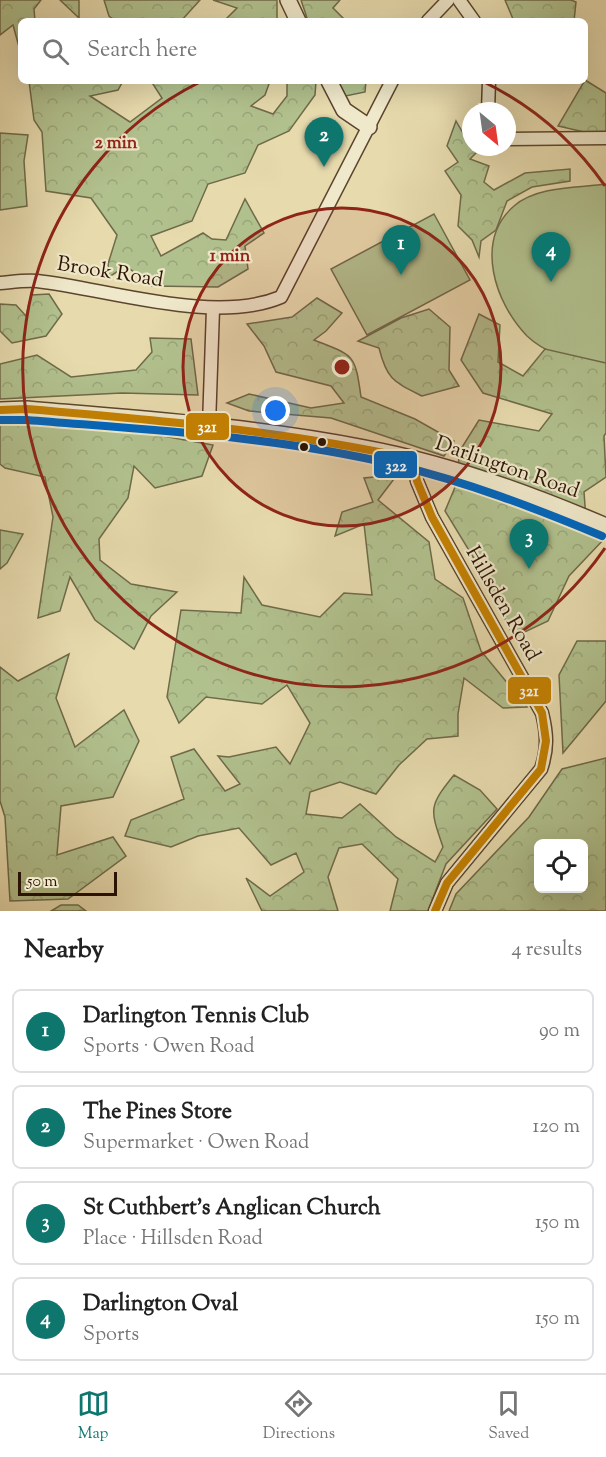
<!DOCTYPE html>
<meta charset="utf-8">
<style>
body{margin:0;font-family:"Sorts Mill Goudy",serif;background:#f6f6f6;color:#222}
.controls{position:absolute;right:18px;bottom:18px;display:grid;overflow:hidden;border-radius:9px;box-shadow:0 6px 24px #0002}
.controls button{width:54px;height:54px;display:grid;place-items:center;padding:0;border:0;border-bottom:2px solid #e0e0e0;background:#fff;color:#222;font:30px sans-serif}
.compass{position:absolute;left:462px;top:102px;width:54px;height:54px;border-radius:50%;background:#fff;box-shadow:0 6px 24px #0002;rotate:151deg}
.scale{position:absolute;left:18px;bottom:15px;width:99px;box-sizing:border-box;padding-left:6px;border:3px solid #2d1304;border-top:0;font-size:16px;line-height:21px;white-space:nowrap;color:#2d1304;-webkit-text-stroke:4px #efe8ca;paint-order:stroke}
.you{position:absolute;left:276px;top:411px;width:21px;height:21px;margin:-15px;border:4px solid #fff;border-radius:50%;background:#1a73e8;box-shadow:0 0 0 9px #1a73e833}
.badge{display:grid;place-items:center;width:39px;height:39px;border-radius:50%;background:#0f766e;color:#fff;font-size:20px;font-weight:700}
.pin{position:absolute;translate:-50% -50px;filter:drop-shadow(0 2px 3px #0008)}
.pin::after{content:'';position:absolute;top:32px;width:21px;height:18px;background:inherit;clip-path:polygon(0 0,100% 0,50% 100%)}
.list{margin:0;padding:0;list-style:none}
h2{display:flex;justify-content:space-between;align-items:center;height:78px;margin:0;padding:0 24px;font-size:26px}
h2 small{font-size:20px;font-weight:400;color:#767676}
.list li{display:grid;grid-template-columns:39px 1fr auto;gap:18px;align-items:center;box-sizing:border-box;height:84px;margin:0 12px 12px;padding:0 12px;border:2px solid #e0e0e0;border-radius:9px}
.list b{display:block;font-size:22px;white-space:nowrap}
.list p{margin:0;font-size:20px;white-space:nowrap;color:#767676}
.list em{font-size:20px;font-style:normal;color:#767676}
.icon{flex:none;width:33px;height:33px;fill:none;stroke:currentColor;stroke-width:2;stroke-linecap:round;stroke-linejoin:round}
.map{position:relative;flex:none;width:606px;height:911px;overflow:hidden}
.search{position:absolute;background:#fff;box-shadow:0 6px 24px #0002;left:18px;right:18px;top:18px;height:66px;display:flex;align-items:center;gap:15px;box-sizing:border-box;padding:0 21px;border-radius:9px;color:#767676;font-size:22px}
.sheet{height:462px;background:#fff}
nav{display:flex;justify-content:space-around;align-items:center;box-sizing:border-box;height:84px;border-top:2px solid #e0e0e0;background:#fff;font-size:16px;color:#767676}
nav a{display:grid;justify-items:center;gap:3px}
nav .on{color:#0f766e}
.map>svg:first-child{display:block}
.grass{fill:#b1c18e;stroke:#6f6a49;stroke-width:1.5}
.forest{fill:url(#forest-crowns);stroke:#6f6a49;stroke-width:1.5;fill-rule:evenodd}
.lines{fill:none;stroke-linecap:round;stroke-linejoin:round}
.minor-casing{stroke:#5c452e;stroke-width:15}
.tertiary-casing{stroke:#5c452e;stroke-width:18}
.minor{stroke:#efe8ca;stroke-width:12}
.tertiary{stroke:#efe8ca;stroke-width:15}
.bus-1-casing{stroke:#efe8ca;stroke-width:12}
.bus-2-casing{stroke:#efe8ca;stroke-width:12}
.bus-1{stroke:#c48101;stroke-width:8}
.bus-2{stroke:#0065bd;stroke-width:8}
.ring{fill:none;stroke:#8f2418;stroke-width:3}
.bus-dot{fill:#2d1304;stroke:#efe8ca;stroke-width:2}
.labels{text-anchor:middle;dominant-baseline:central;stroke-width:4.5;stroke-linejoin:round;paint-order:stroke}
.street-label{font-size:21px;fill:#2d1304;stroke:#efe8ca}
.centre{fill:#8f2418;stroke:#efe8ca;stroke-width:3}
.ring-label{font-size:18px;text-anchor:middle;font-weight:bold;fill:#8f2418;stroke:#efe8ca;stroke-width:4.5;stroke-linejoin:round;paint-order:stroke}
.line-badge{stroke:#efe8ca;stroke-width:2}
.badge-label{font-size:16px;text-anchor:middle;font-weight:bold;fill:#fff}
</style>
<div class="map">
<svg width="606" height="911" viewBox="0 0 606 911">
<defs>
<pattern id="forest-crowns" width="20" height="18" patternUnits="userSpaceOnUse" patternTransform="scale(1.5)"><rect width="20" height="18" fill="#b1c18e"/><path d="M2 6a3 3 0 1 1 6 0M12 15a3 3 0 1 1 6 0" fill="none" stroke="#99a579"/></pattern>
</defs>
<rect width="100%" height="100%" fill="#e7dbae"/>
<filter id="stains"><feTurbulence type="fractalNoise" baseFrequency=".00333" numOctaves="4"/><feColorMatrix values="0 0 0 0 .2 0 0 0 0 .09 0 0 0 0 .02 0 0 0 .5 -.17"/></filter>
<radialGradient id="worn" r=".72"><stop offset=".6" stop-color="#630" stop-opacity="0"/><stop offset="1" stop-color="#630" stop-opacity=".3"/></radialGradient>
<!-- grass -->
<g class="grass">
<path d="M 606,184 L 606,370 C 579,362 548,356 527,336 C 495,303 474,241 514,206 C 537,186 577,188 606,184 Z"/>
<path d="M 434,214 L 470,280 L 367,335 L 331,269 Z"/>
</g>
<!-- forest -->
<g class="forest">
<path d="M 0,0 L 41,0 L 34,9 L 35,21 L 21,21 L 21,54 L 13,25 L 0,35 Z"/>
<path d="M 60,0 L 79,0 L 79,18 Z"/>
<path d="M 104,0 L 200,0 L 181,21 L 115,21 L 109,16 Z"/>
<path d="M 213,0 L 277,0 L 277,21 L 224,21 L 237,8 Z"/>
<path d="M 301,0 L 340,0 L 333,8 L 346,21 L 308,21 Z"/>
<path d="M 505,0 L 571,0 L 576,2 L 574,21 L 511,21 L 513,19 Z"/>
<path d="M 585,80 L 606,93 L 606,137 L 558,126 Z"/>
<path d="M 29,81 L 123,81 L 118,90 L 90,96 L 130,122 L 162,98 L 151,81 L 270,81 L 265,95 L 251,106 L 273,114 L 287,96 L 287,81 L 316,81 L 315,95 L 289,131 L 258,145 L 245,173 L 208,184 L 192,221 L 151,236 L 161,256 L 203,233 L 212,239 L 226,240 L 245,199 L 264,233 L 245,246 L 248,269 L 218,287 L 152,286 L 126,266 L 109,277 L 108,264 L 117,235 L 91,198 L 46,191 L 42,132 L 34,120 Z"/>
<path d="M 334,81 L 366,81 L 365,92 L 341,97 Z"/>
<path d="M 456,121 L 471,147 L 479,150 L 470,159 L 489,166 L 484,182 L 494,190 L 525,173 L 570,169 L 570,181 L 532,187 L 507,201 L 496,230 L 481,241 L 479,257 L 472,240 L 458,226 L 461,195 L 445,171 L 458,162 L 447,146 Z"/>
<path d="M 0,133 L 28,135 L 24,161 L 27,206 L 0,210 Z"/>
<path d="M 49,294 L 62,314 L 46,336 L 12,343 L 0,331 L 0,304 L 16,305 L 26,316 L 31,295 Z"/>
<path d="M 317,298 L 342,313 L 326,331 L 314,340 C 354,356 355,353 361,397 L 415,419 L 454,441 L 444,456 L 331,418 L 249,411 L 227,403 L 249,394 L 311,408 L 344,403 L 331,386 L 276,372 L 264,346 L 247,324 L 292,317 Z"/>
<path d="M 429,309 L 450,327 L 449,370 L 459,386 L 422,396 C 394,382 387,380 379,348 L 358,341 L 401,318 Z"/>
<path d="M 479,314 L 500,325 L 498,362 L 523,376 L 545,349 L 606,363 L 606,433 L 604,436 L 606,477 L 584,492 L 586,519 L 606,537 L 569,576 L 548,621 L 514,637 L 481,570 L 445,511 L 458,480 L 459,452 L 479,420 L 539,431 L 552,414 L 483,393 L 461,360 Z"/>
<path d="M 150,338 L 191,339 L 198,395 L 122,393 L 0,399 L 0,364 L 37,355 L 71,377 L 136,370 L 152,352 Z"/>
<path d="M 0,424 L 113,427 L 213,445 L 202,476 L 155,488 L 134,466 L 128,498 L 99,539 L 100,560 L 131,584 L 177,592 L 151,616 L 134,649 L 95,620 L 70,577 L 60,611 L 38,618 L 53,517 L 45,477 L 5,468 L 0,464 Z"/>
<path d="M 397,475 L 378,500 L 429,542 L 435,579 L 463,598 L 481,651 L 527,707 L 503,708 L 464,678 L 458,714 L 458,736 L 427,739 L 399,765 L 376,794 L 340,782 L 310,792 L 306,814 L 342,818 L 360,804 L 396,837 L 435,862 L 443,847 C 430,809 428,807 454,775 L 480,790 L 497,809 L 446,864 L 428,911 L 390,911 L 398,879 L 362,844 L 339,848 L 328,877 L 338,911 L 262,911 L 246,878 L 270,896 L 304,872 L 296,853 L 271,865 L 239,828 L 198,836 L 171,847 L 125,836 L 131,820 L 184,799 L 171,757 L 194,749 L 225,791 L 240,784 L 218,756 L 229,757 L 276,747 L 290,764 L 310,723 L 287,685 L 262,704 L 206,697 L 179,723 L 167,697 L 181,610 L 241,613 L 244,577 L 262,605 L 320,617 L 344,593 L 372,595 L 364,524 L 335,536 L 342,512 L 373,502 L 364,478 Z"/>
<path d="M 0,530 L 23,534 L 7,563 L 0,569 Z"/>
<path d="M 577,641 L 606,641 L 606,701 L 563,753 L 559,675 Z"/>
<path d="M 69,654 L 56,698 L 75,747 L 124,710 L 139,741 L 113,797 L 61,806 L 57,855 L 113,837 L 126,856 L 68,899 L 10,901 L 5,817 L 0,801 L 0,667 L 18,681 Z"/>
<path d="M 606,758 L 606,911 L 449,911 L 456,894 L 529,817 L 562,769 ZM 538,844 L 584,844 L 584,888 L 538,888 Z"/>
<path d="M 61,905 L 78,905 L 86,911 L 51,911 Z"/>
</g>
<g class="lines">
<!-- minor casing -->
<g class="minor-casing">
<g id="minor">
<path d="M 459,0 L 474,21"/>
<path d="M 428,21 L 448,0"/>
<path d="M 488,111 L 489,81"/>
<path d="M 507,139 L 606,138"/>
<path d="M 0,283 C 12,282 25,280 37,281 C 108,289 214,325 281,297 L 392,81"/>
<path d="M 209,425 L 213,309"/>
<path d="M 413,459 L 417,481 L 432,517 L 542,713 C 547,733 548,749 541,769 L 447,883 L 435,911"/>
</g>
</g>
<!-- tertiary casing -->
<g class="tertiary-casing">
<g id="tertiary">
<path d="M 288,0 L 298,21"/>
<path d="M 329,81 L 344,110 L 369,127"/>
<path d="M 0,410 L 27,409 C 140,419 253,426 365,448 C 447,463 529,493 606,526"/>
</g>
</g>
<!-- minor -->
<use href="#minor" class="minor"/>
<!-- tertiary -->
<use href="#tertiary" class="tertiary"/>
<!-- bus-1 casing -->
<g class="bus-1-casing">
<g id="bus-1">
<path d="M 0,410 L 27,409 C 157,420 286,431 413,459"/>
<path d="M 413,459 L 417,481 L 432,517 L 542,713 L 546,741 L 541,769 L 447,883 L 435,911"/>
</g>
</g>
<!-- bus-2 casing -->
<g class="bus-2-casing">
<path id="bus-2" d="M 0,420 L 27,420 C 150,430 275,436 396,465 C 467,482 535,508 602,536"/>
</g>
<!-- bus-1 -->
<use href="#bus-1" class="bus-1"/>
<!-- bus-2 -->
<use href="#bus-2" class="bus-2"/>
</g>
<!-- distance rings -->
<circle cx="342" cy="367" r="159" fill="#8f2418" fill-opacity=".12"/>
<g class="ring">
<circle cx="342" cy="367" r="159"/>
<path d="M605 548A319 319 0 1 1 200 82M484 82A319 319 0 0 1 605 186"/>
</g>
<!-- markers -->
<g class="bus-dot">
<circle cx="322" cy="442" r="5"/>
<circle cx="304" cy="447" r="5"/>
</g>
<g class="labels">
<!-- street labels -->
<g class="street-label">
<text transform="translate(110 273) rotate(9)">Brook Road</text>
<text transform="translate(507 468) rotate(19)">Darlington Road</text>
<text transform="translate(502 604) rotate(60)">Hillsden Road</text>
</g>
</g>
<circle cx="342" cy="367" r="9" class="centre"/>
<g class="ring-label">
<text x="116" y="148">2 min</text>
<text x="230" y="261">1 min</text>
</g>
<g class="line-badge">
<rect x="185" y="412" width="45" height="29" rx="6" fill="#c48101"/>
<rect x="373" y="450" width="45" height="29" rx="6" fill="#0065bd"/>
<rect x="507" y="676" width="45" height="29" rx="6" fill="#c48101"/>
</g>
<g class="badge-label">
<text x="207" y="432">321</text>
<text x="396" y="471">322</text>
<text x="529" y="696">321</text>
</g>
<rect width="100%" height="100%" filter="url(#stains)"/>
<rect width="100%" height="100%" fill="url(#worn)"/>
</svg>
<div class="controls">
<button><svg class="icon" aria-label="locate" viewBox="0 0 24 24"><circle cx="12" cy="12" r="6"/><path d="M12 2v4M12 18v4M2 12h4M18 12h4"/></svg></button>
</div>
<svg class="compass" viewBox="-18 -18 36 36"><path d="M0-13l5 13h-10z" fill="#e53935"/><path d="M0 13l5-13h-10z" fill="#767676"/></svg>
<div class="scale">50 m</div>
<div class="you"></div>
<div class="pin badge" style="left:401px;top:275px">1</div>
<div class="pin badge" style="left:324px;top:167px">2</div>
<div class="pin badge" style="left:529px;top:569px">3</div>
<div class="pin badge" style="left:551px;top:282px">4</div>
<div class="search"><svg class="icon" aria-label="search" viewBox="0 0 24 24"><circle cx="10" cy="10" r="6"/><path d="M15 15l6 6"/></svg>Search here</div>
</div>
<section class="sheet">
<h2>Nearby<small>4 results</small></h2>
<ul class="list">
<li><span class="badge">1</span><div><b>Darlington Tennis Club</b><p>Sports · Owen Road</p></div><em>90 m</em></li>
<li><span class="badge">2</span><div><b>The Pines Store</b><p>Supermarket · Owen Road</p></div><em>120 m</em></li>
<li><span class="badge">3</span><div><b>St Cuthbert's Anglican Church</b><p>Place · Hillsden Road</p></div><em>150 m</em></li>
<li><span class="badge">4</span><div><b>Darlington Oval</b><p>Sports</p></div><em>150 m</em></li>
</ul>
</section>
<nav>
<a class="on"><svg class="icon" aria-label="map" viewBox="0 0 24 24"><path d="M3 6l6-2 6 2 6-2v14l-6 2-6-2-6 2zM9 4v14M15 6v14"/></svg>Map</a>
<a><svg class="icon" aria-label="directions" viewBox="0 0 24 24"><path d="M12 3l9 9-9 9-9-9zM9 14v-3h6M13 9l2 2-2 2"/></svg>Directions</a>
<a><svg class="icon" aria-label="saved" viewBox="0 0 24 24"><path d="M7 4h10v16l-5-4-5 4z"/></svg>Saved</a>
</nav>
